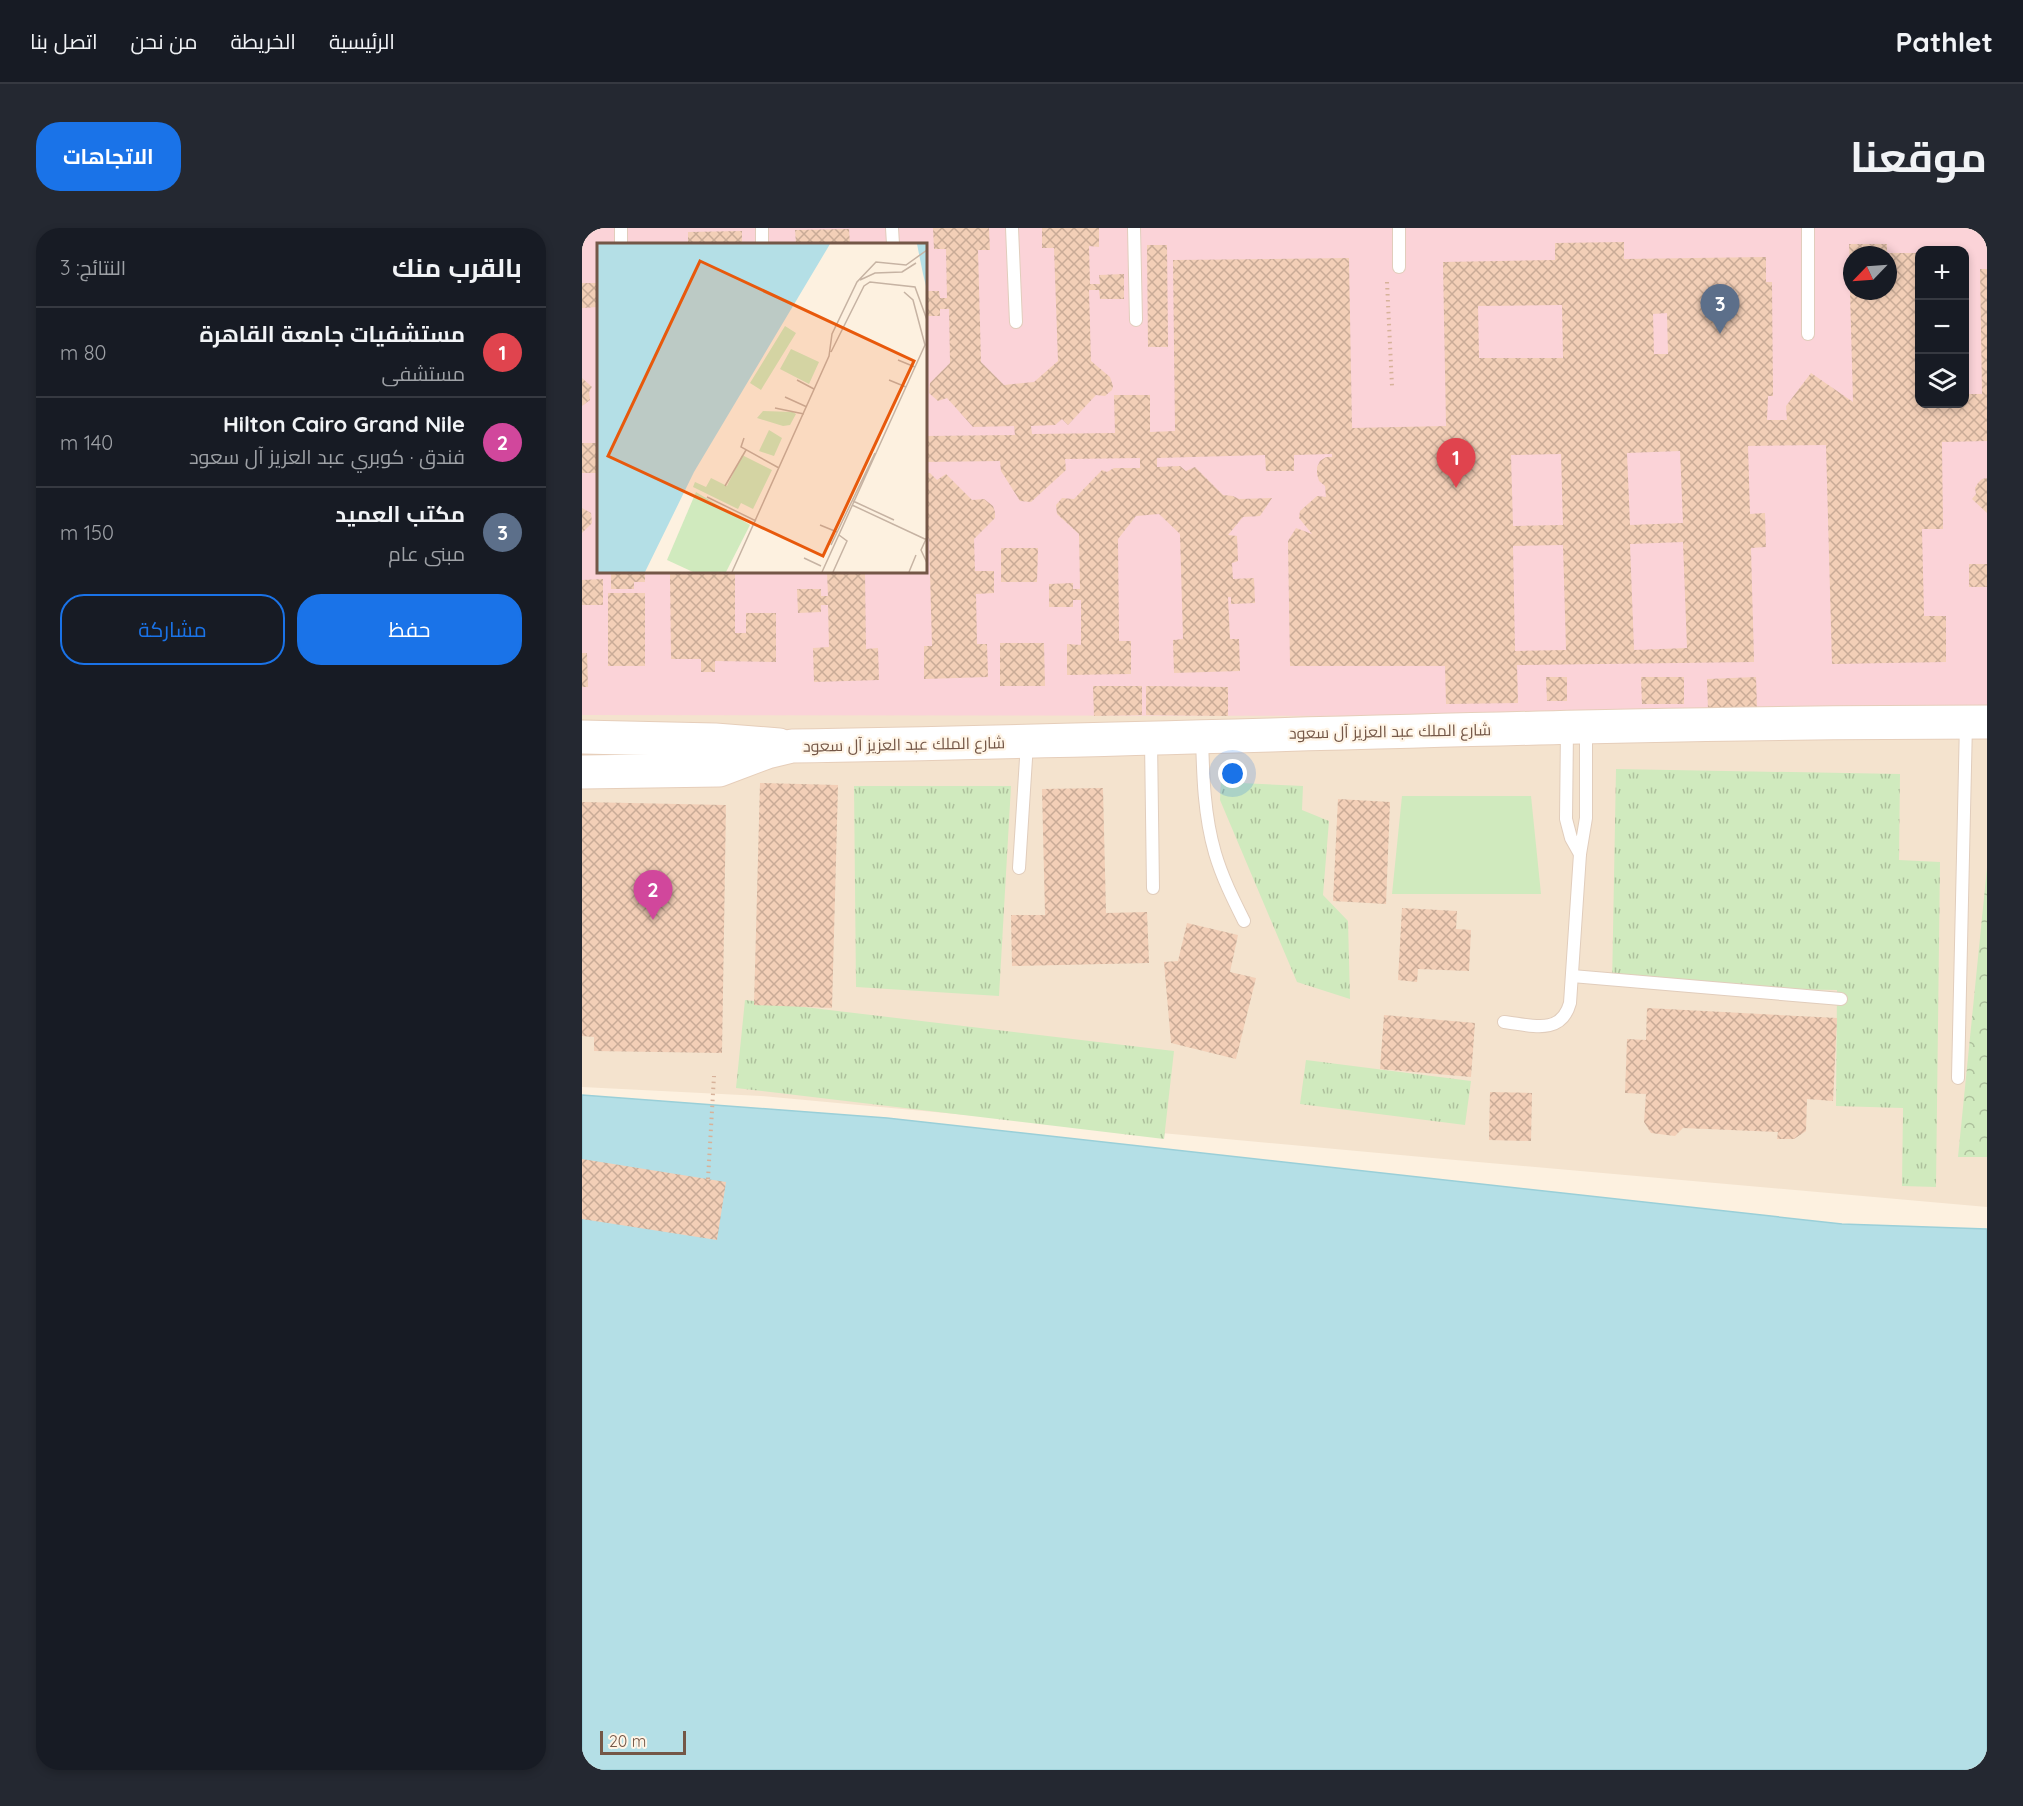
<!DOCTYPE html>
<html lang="ar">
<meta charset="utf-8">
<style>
body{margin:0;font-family:Quicksand,Cairo,sans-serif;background:#242831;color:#f1f3f6;direction:rtl}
.controls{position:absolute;right:18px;top:18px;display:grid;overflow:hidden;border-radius:12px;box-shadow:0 3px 9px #0003}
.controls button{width:54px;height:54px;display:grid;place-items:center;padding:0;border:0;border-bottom:2px solid #363941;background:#171b24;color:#f1f3f6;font:30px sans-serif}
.compass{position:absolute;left:1261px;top:18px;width:54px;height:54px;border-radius:50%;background:#171b24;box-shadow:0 3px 9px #0003;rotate:245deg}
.scale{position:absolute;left:18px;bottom:15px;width:86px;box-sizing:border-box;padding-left:6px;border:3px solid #745747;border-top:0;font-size:16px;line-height:21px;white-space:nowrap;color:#745747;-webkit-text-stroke:4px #fff5e7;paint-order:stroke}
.you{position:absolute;left:651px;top:546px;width:21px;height:21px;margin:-15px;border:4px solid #fff;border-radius:50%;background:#1a73e8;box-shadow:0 0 0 9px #1a73e833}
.badge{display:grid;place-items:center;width:39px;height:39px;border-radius:50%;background:#1a73e8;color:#fff;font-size:20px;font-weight:700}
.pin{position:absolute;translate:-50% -50px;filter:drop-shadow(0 2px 3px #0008)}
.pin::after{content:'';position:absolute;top:32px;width:21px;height:18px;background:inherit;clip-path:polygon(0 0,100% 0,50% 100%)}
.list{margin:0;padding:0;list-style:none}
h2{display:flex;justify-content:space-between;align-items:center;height:78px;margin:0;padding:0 24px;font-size:26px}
h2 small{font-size:20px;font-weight:400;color:#9ea1a6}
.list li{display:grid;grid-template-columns:39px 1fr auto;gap:18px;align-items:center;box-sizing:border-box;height:90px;padding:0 24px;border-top:2px solid #363941}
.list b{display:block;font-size:22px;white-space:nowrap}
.list p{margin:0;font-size:20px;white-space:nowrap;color:#9ea1a6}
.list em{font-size:20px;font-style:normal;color:#9ea1a6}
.actions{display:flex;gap:12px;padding:18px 24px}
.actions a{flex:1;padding:14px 0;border:2px solid #1a73e8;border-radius:24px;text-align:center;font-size:21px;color:#1a73e8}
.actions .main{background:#1a73e8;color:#fff}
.icon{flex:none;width:33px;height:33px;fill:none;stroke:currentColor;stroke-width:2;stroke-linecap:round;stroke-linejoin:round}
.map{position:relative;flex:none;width:1405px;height:1542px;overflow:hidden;direction:ltr;border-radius:24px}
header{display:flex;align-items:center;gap:36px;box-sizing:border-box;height:84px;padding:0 30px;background:#171b24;border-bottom:2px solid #363941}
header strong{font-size:28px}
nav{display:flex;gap:33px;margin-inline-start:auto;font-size:21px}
.intro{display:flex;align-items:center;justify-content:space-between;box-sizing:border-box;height:144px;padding:0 36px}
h1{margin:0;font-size:42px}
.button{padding:15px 27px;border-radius:24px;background:#1a73e8;color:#fff;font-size:21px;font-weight:700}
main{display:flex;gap:36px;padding:0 36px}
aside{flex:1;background:#171b24;border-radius:24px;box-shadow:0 3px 9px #0003}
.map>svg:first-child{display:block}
.residential{fill:#f4e3ce;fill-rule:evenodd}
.medical{fill:#fbd3d8;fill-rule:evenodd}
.grass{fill:url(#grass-tufts)}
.forest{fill:url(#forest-crowns)}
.pitch{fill:#d0eabe}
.water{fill:#b4dfe6;stroke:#9acfd8;stroke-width:1.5}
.building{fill:url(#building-cross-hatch);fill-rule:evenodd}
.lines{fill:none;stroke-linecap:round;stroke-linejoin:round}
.service-casing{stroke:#e1cdbc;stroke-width:14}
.secondary-casing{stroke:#e6ceba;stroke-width:35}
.path{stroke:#d7b29a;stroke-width:4;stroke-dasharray:1.5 4.5;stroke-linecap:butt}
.service{stroke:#fff;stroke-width:12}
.secondary{stroke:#fff;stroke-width:33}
.labels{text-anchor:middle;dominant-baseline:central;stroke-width:4.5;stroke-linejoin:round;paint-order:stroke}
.street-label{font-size:16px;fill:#745747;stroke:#fff5e7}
.inset-road{fill:none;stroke:#c6b3a3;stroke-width:1.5}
.view{fill:#e8590c;fill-opacity:0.15;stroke:#e8590c;stroke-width:3}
.inset-edge{fill:none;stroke:#745747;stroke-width:3}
</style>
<header>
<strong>Pathlet</strong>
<nav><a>الرئيسية</a><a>الخريطة</a><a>من نحن</a><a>اتصل بنا</a></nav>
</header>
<div class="intro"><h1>موقعنا</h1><a class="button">الاتجاهات</a></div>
<main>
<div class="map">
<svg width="1405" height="1542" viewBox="0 0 1405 1542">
<defs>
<pattern id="grass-tufts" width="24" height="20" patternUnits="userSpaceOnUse" patternTransform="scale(1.5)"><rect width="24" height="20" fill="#d0eabe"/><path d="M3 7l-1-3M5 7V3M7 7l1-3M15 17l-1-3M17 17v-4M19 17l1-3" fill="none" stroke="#adc09c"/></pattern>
<pattern id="forest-crowns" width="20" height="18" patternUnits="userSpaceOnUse" patternTransform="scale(1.5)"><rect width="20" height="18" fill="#d0eabe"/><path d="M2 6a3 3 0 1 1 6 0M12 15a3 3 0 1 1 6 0" fill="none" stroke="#adc09c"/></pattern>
<pattern id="building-cross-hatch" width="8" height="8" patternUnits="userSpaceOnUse" patternTransform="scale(1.5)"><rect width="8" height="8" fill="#f3cfb7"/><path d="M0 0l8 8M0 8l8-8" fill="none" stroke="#c9ab97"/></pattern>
</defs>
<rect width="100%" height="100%" fill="#fdf1e0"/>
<!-- residential -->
<path class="residential" d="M 0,0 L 1405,0 L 1405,979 L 851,930 L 179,868 L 0,859 ZM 16,16 L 344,16 L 344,344 L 16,344 ZM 1338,22 L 1382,22 L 1382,176 L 1338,176 ZM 1270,27 L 1306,27 L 1306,63 L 1270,63 Z"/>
<!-- medical -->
<path class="medical" d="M 0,0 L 1405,0 L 1405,477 L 873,488 L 0,487 ZM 16,16 L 344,16 L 344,344 L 16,344 ZM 1338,22 L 1382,22 L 1382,176 L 1338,176 ZM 1270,27 L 1306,27 L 1306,63 L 1270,63 Z"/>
<!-- grass -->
<g class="grass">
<path d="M 1034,541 L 1318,546 L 1317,632 L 1358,634 L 1354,959 L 1320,958 L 1321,880 L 1254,878 L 1255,762 L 1030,758 Z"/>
<path d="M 639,554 L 721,558 L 720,582 L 747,593 L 741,667 L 766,693 L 768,771 L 715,754 L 638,572 Z"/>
<path d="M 272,558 L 429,558 L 417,768 L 274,759 Z"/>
<path d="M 163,772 L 592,823 L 582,911 L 154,860 Z"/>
<path d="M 724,832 L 889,853 L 883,897 L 718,876 Z"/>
</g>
<!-- forest -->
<path class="forest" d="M 1405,640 L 1405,929 L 1376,929 Z"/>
<!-- pitch -->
<path class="pitch" d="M 820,568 L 949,568 L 959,666 L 810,666 Z"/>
<!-- water -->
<path class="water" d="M 0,867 L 305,890 L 1260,996 L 1405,1001 L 1405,1542 L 0,1542 Z"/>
<!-- building -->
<g class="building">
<path d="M 351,0 L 407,0 L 408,22 L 396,22 L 399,134 L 422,157 L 452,154 L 476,133 L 472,20 L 460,20 L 460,0 L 517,0 L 517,19 L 507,18 L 508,56 L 518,56 L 517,47 L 542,46 L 542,71 L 518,71 L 517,62 L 507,62 L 509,133 L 528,149 L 531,158 L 530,162 L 523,168 L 514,167 L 486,197 L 480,191 L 473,197 L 449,198 L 450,206 L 533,205 L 532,167 L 568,167 L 568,204 L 593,203 L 591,32 L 767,30 L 770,200 L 864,198 L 861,34 L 973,32 L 973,15 L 1042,14 L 1042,31 L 1184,29 L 1184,54 L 1190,54 L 1191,168 L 1186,168 L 1185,192 L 1205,192 L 1204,178 L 1229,145 L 1271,174 L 1268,63 L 1306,63 L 1306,25 L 1338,25 L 1338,176 L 1382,176 L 1382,166 L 1400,166 L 1398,41 L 1405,41 L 1405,213 L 1360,214 L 1361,301 L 1340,301 L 1342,388 L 1364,388 L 1364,434 L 1250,436 L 1244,217 L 1166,218 L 1168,286 L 1183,285 L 1184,319 L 1169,320 L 1172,434 L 935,437 L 936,475 L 864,476 L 863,438 L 708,438 L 706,313 L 714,300 L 730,306 L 717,290 L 718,283 L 735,268 L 744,269 L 743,258 L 737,253 L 735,246 L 735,239 L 738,233 L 744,229 L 750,229 L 750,226 L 712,227 L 712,243 L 684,243 L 683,227 L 575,230 L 575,239 L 598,238 L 604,243 L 613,239 L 641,267 L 651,268 L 657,271 L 690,270 L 678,288 L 661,289 L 646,307 L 655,308 L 656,333 L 650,335 L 651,351 L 672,350 L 673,375 L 649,376 L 649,369 L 646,369 L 648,411 L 657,411 L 658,443 L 592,445 L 591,412 L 601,411 L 598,306 L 577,286 L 554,288 L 536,311 L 537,413 L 549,413 L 549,446 L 485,447 L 485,416 L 499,417 L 499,372 L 491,372 L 491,379 L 467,379 L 467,356 L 491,355 L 491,361 L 498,361 L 497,306 L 475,286 L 474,277 L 480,270 L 492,271 L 520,242 L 525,244 L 532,240 L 558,240 L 558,230 L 483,231 L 484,242 L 449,274 L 438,273 L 419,243 L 418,233 L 344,234 L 344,208 L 433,207 L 432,198 L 391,199 L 365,170 L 356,173 L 347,165 L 348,155 L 368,135 L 367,81 L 358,81 L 358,88 L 344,88 L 344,63 L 357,63 L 358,70 L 365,70 L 364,21 L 352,21 ZM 980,77 L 981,130 L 897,130 L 896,78 ZM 1085,85 L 1086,126 L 1072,126 L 1071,86 ZM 1098,223 L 1101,295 L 1048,297 L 1045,225 ZM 979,226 L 981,297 L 931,298 L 929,227 ZM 1101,314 L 1105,420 L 1052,422 L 1048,316 ZM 981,317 L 984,422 L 933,423 L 931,318 Z"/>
<path d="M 267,1 L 268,16 L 214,16 L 213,2 Z"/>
<path d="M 160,3 L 160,16 L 106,16 L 106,4 Z"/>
<rect x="66" y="14" width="21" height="2"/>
<path d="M 1267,16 L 1305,16 L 1305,27 L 1270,27 L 1270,44 L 1268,44 Z"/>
<path d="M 565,17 L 585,17 L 586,119 L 566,119 Z"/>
<path d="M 0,55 L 16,55 L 16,79 L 0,80 Z"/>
<path d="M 0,150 L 10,159 L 7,164 L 8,172 L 0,178 Z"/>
<rect x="0" y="215" width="16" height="30"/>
<path d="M 344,245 L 348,245 L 355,252 L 364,246 L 390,272 L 402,271 L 411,278 L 413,284 L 413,290 L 392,311 L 393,343 L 412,343 L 412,365 L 394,366 L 395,416 L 405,416 L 406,449 L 342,451 L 342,418 L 350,418 L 347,311 L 344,307 Z"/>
<path d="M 1405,250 L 1405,285 L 1390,271 L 1394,266 L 1393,260 L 1396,255 L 1400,251 Z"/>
<path d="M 0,280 L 9,285 L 10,295 L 0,305 Z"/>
<path d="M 419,320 L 456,320 L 455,354 L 419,354 Z"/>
<rect x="1387" y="336" width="18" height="23"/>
<path d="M 29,344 L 63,344 L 63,354 L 52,354 L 52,361 L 29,361 Z"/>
<path d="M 88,344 L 153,344 L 153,405 L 164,405 L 164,385 L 194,385 L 194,434 L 133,433 L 133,444 L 119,444 L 119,431 L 89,431 Z"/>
<path d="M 245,344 L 283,344 L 284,421 L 296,420 L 297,452 L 232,454 L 231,420 L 247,419 L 246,377 L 239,377 L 239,384 L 216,385 L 215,361 L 239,361 L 239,368 L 246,368 Z"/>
<path d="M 21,351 L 21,377 L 0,377 L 0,352 Z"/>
<rect x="26" y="365" width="37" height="73"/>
<path d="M 418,415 L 462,415 L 463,458 L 418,458 Z"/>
<path d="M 0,425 L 5,425 L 6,459 L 0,459 Z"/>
<path d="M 964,449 L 985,449 L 985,473 L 965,473 Z"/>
<path d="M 1059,449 L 1102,449 L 1102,476 L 1060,476 Z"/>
<path d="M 1174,449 L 1175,481 L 1126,483 L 1125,451 Z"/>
<path d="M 511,458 L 560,458 L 560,487 L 512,488 Z"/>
<path d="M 564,458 L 646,459 L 646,488 L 564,487 Z"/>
<path d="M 178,555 L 256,557 L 250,780 L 172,777 Z"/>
<path d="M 521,560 L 524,685 L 565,684 L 567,735 L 430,738 L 429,687 L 463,687 L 460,561 Z"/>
<path d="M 756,571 L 808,574 L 804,676 L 751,673 Z"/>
<path d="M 0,574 L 144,577 L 140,825 L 12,823 L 12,809 L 0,808 Z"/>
<path d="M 820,680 L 875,683 L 874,701 L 889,702 L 887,743 L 836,741 L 835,754 L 816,752 Z"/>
<path d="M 605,695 L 656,707 L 648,744 L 674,750 L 654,831 L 589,815 L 582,734 L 596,733 Z"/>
<path d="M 1065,780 L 1255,790 L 1251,873 L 1225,871 L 1224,903 L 1212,911 L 1195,911 L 1196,904 L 1101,900 L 1093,908 L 1069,905 L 1062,894 L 1064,866 L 1043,865 L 1045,811 L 1064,812 Z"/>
<path d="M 802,787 L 893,795 L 889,849 L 798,841 Z"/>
<path d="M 908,864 L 950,865 L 949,913 L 907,912 Z"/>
<path d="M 0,931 L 144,954 L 135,1012 L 0,991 Z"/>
</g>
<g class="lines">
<!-- service casing -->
<g class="service-casing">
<g id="service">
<path d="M 39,0 L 39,16"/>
<path d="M 180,0 L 180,16"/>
<path d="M 310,0 L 311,16"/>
<path d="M 430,0 L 434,94"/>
<path d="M 552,0 L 554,92"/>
<path d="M 817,0 L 817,39"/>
<path d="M 1226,106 L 1226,0"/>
<path d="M 985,501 L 984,591 L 989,610 L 998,626"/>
<path d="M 620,509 C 621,548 622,587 633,625 C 640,649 651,671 662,693"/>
<path d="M 569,512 L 571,660"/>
<path d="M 437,640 L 445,515"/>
<path d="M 990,748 L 1259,771"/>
<path d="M 922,794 C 949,797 979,808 988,775 L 998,626 L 1004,590 L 1004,499"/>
<path d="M 1376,850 L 1384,495"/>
</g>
</g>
<!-- secondary casing -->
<g class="secondary-casing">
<g id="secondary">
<path d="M 0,509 L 133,512 L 197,517"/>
<path d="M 0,544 L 137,542 L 185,524 L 210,518 C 609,512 1007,494 1405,494"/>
</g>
</g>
<!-- path -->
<g class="path">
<path d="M 805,54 L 810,158"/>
<path d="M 126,951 L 132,848"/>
</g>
<!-- service -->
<use href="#service" class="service"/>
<!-- secondary -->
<use href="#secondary" class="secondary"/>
</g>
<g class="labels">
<!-- street labels -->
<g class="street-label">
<text transform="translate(808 503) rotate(-1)">شارع الملك عبد العزيز آل سعود</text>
<text transform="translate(322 516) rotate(-1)">شارع الملك عبد العزيز آل سعود</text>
</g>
</g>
<!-- overview -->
<g transform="translate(15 15)">
<rect width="330" height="330" fill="#fdf1e0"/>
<path d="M 188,83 L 199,90 L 164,147 L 153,140 ZM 194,106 L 222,119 L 212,141 L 183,126 ZM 166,168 L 196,169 L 199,171 L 193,182 L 186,183 L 160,175 ZM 145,212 L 175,227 L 156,266 L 144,260 L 141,266 L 96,244 L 98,239 L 109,244 L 114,235 L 130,243 Z" fill="#d0eabe"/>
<path d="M 99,249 L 153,282 L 129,329 L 96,329 L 70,317 Z" fill="#d0eabe"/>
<path d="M 172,187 L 185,195 L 177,213 L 162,208 Z" fill="#d0eabe"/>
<path d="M 0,1 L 233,1 L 97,229 L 48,329 L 0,329 ZM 320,1 L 330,1 L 330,47 L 326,31 Z" fill="#b4dfe6"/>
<path class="inset-road" d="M 263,37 L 278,30 L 305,29 L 319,20M 234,109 L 267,43 L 273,39 L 318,44 L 330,77M 301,117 L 318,124M 200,137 L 217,146M 292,137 L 309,144M 188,154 L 210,164M 178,165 L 207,171M 147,195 L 144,204 L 182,225M 128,243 L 149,207M 110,254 L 159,278M 256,258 L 297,277M 255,262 L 330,297M 223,282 L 240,289M 330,294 L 324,307 L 330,320M 234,302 L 278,210M 207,315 L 224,323M 135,329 L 232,113 L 235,91 L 260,39 L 279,19 L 309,22 L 330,7M 225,329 L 328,102 L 316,57 L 307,49M 236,329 L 250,298 L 242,292M 312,329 L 319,312"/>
<path class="view" d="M 103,18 L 317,118 L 226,313 L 11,213 Z"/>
<rect width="330" height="330" class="inset-edge"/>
</g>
</svg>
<div class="controls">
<button>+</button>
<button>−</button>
<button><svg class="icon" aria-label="layers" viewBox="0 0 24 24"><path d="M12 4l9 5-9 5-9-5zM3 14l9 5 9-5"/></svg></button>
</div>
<svg class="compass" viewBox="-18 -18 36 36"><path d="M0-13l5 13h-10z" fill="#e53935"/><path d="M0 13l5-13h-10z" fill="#9ea1a6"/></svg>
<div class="scale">20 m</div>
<div class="you"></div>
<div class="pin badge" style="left:874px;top:260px;background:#e0444e">1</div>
<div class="pin badge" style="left:71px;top:692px;background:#d1479c">2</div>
<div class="pin badge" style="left:1138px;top:106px;background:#5c6f8a">3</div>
</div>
<aside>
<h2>بالقرب منك<small>النتائج: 3</small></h2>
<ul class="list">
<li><span class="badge" style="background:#e0444e">1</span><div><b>مستشفيات جامعة القاهرة</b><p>مستشفى</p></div><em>80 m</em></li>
<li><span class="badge" style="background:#d1479c">2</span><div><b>Hilton Cairo Grand Nile</b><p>فندق · كوبري عبد العزيز آل سعود</p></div><em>140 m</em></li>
<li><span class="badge" style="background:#5c6f8a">3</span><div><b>مكتب العميد</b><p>مبنى عام</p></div><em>150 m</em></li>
</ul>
<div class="actions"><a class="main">حفظ</a><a>مشاركة</a></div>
</aside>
</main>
